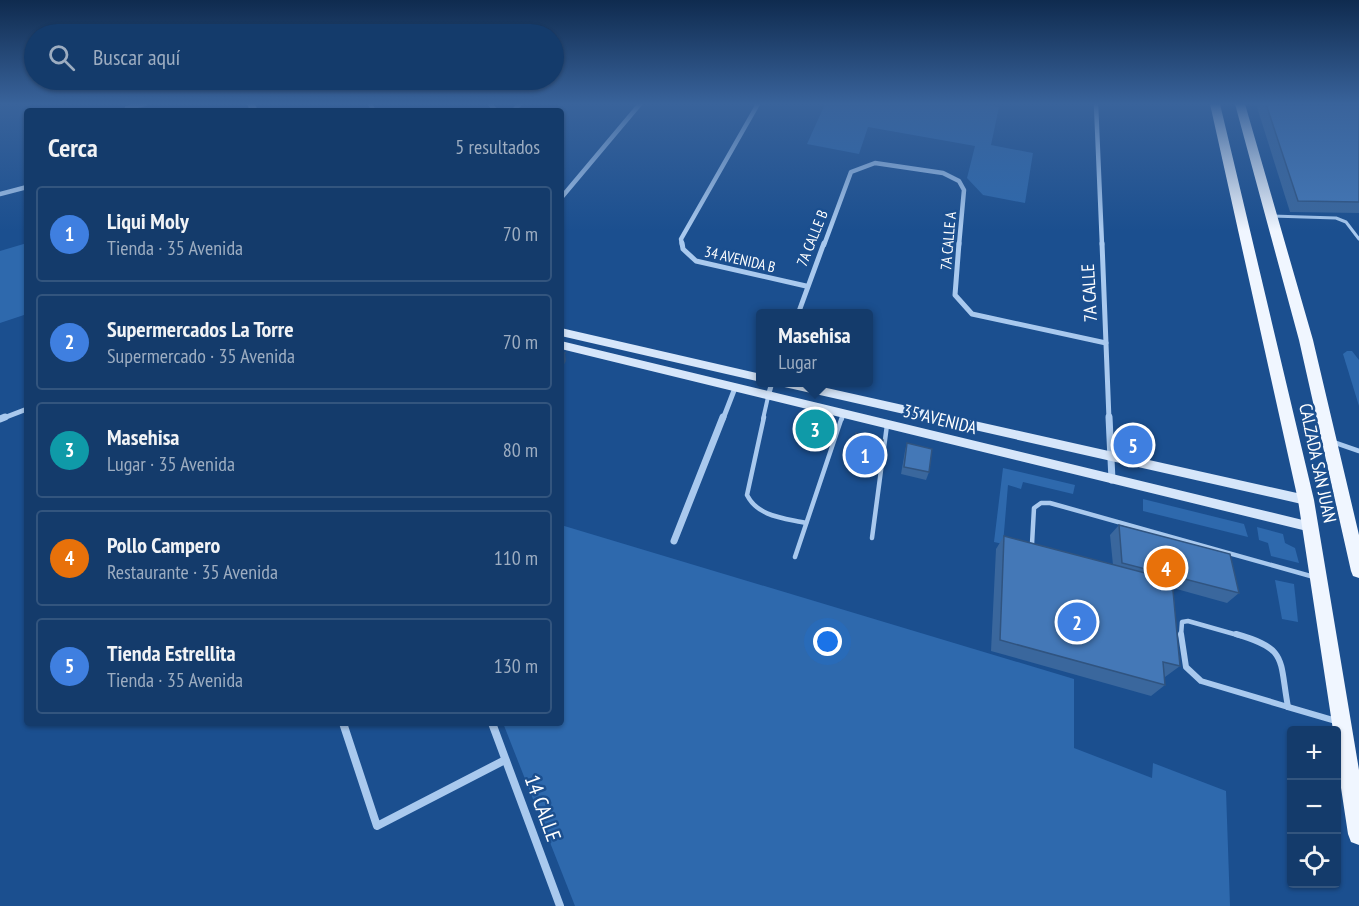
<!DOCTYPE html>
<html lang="es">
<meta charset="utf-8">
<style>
body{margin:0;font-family:"PT Sans Narrow",sans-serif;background:#214673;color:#f1f3f6}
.controls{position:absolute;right:18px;bottom:18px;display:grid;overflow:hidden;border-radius:6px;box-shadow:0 2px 4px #0004}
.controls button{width:54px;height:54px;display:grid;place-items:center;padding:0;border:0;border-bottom:2px solid #33557e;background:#143b6b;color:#f1f3f6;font:30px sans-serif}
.you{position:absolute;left:828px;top:642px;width:21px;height:21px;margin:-15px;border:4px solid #fff;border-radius:50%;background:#1a73e8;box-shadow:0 0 0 9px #1a73e833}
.badge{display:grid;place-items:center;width:39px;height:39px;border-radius:50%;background:#d6ab8b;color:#fff;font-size:20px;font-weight:700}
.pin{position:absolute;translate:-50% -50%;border:3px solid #fff;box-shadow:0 2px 6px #0006}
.popup{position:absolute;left:756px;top:309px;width:117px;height:78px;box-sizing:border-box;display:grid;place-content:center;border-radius:6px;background:#143b6b;filter:drop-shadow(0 2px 4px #0005);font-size:20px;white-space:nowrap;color:#9dadc1}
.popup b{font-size:22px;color:#f1f3f6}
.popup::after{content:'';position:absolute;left:50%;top:100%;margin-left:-12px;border:12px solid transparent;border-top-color:#143b6b}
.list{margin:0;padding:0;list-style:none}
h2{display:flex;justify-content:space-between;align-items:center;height:78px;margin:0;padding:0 24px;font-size:26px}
h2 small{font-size:20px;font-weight:400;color:#9dadc1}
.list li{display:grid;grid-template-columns:39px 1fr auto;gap:18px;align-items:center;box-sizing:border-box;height:96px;margin:0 12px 12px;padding:0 12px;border:2px solid #33557e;border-radius:6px}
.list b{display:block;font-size:22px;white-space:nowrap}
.list p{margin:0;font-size:20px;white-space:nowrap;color:#9dadc1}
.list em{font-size:20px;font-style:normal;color:#9dadc1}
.icon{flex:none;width:33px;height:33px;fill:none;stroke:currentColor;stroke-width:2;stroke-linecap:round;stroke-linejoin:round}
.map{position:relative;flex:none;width:1359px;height:906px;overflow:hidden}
.search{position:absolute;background:#143b6b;box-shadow:0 2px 4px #0004;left:24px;top:24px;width:540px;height:66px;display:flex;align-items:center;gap:15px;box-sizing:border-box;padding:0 21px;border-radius:33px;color:#9dadc1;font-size:22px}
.panel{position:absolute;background:#143b6b;box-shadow:0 2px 4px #0004;left:24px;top:108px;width:540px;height:618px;border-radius:6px}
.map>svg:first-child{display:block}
.green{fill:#2e69ad}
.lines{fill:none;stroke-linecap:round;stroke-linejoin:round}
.lane-far3{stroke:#a9c9ee;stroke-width:3}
.lane-far2{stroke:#a9c9ee;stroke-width:4}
.lane-far1{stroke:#a9c9ee;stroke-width:4.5}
.lane{stroke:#a9c9ee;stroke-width:6}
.street-far3{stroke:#a9c9ee;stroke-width:4.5}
.street-far2{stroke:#a9c9ee;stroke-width:5}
.street-far1{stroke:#a9c9ee;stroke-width:7}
.street{stroke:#a9c9ee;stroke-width:8}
.secondary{fill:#d6e6fa;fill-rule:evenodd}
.primary{fill:#f0f6ff;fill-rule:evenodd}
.wall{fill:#3a679d}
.shaded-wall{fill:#305480}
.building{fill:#4478b7;stroke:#305480;stroke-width:1.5}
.labels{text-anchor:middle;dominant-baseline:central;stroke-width:5;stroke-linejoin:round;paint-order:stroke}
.far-street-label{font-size:15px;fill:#fff;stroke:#1b4f8f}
.street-label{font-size:18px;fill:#fff;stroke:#1b4f8f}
.near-street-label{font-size:21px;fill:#fff;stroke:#1b4f8f}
</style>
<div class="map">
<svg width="1359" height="906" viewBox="0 0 1359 906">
<rect width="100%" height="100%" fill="#1b4f8f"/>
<!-- green -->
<g class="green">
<path d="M 825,104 L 980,104 L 999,107 L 991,145 L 1033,153 L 1025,203 L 983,195 L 967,178 L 975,146 L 868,127 L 859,154 L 807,144 Z"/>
<path d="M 27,243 L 27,314 L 0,323 L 0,251 Z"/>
<path d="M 1347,351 L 1352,351 L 1359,360 L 1359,406 L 1343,354 Z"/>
<path d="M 1003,468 L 1075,485 L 1073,494 L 1023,482 L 1021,489 L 1008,485 L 1003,544 L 994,542 Z"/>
<path d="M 1143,499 L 1244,524 L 1248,537 L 1143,511 Z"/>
<path d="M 561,525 L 1074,679 L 1074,748 L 1152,778 L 1153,763 L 1226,791 L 1230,906 L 575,906 L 503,723 L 561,723 Z"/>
<path d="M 1257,527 L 1283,534 L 1285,543 L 1295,548 L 1299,563 L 1271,556 L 1268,543 L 1259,540 Z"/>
<path d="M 1275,580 L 1294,584 L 1298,622 L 1282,619 Z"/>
</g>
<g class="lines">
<!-- lane-far3 -->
<path class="lane-far3" d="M 1272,216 L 1336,218 L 1346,222 L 1359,239"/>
<!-- lane-far2 -->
<g class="lane-far2">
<path d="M 763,419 L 768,397"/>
<path d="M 842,419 L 843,415"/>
</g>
<!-- lane-far1 -->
<g class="lane-far1">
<path d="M 764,417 L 747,495 C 758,517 784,518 806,523"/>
<path d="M 1333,442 L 1359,451"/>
<path d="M 872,538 L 887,425"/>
<path d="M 1032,544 L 1034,508 L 1041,503 L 1050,503 L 1314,577"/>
<path d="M 795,557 L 842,417"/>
<path d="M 1181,636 L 1182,622 L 1188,621 L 1241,636"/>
</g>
<!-- lane -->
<g class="lane">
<path d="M 1181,634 L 1186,667 L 1201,681 L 1288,707"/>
<path d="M 1236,634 C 1288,649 1279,658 1288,707"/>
<path d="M 1288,707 L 1336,721"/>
</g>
<!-- street-far3 -->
<g class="street-far3">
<path d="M 370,104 L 374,111"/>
<path d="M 490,104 L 496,111"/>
<path d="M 1096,104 L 1102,245"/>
<path d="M 128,111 L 127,108 L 145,104"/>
<path d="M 513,111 L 520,104"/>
<path d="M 0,194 L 27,187"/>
<path d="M 561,198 L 640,104"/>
<path d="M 682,245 L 681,239 L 758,104"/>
<path d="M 824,245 L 851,172 L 875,163 L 943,173 L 959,181 L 964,190 L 959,245"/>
</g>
<!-- street-far2 -->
<g class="street-far2">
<path d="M 682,243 L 683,249 L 696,261 L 806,286"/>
<path d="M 959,243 L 955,295 L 972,314 L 1106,343"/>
<path d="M 1102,243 L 1109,419"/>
<path d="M 798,314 L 824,243"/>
<path d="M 768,397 L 772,382"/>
<path d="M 1,419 L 27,409"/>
<path d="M 723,419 L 735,388"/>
</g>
<!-- street-far1 -->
<g class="street-far1">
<path d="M 1109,417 L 1112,480"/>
<path d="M 0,419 L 5,417"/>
<path d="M 674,541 L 723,417"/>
</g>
<!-- street -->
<g class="street">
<path d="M 343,723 L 377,826 L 505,760"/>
<path d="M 492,723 L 560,906"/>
</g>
<!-- secondary -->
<g class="secondary">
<path d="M 247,104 L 255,104 L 258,111 L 250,111 Z"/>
<path d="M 561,328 L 761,374 L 761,382 L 561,336 Z"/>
<path d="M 561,341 L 1311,522 L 1316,523 L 1317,527 L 1316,531 L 1311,532 L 561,349 Z"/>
<path d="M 775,382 L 800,382 L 1306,495 L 1310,496 L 1312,500 L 1310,504 L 1306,505 L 780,386 Z"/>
</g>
<!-- primary -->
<g class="primary">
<path d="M 1210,104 L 1220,104 L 1314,500 L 1359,770 L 1359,845 L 1351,842 L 1348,834 L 1336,755 L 1336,730 L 1333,730 L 1298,500 Z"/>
<path d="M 1235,104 L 1245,104 L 1313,340 L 1359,535 L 1359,578 L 1353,576 L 1351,571 L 1299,340 Z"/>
</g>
</g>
<!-- wall -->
<g class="wall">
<path d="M 1256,104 L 1359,104 L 1359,213 L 1290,212 Z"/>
<path d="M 808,417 L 828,421 L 823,438 L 803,433 Z"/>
<path d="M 856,433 L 879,463 L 877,470 L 848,463 Z"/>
<path d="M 1128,434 L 1145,449 L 1142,453 L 1126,449 L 1125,437 Z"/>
<path d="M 907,443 L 929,472 L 926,480 L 901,474 L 905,451 Z"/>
<path d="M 1119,525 L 1239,593 L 1227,603 L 1173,588 L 1180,666 L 1165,677 L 1164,677 L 1165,685 L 1151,696 L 991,651 L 996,549 L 1004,536 L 1113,565 L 1110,535 Z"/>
</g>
<!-- shaded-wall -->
<path class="shaded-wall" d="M 565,353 L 566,361 L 561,370 L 561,360 Z"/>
<!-- building -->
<g class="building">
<path d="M 1266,104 L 1359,104 L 1359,202 L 1298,201 Z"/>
<path d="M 561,353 L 565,353 L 561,360 Z"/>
<path d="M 808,417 L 828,421 L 824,434 L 804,429 Z"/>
<path d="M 856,433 L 883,440 L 879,463 L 851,456 Z"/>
<path d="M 1128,434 L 1144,437 L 1145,449 L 1128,446 Z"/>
<path d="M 907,443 L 932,449 L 929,472 L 904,467 Z"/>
<path d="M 1119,525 L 1230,554 L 1239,593 L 1122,563 Z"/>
<path d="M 1004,536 L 1172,580 L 1180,666 L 1163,662 L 1165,685 L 1000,640 Z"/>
</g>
<!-- sky -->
<linearGradient id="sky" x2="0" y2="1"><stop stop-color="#0f2b4f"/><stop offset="0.45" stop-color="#39639b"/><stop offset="1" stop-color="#39639b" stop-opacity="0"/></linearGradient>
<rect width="1359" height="231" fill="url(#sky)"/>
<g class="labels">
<!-- far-street labels -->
<g class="far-street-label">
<text transform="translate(812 238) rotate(-68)">7A CALLE B</text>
<text transform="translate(948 241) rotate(-85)">7A CALLE A</text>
<text transform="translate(740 259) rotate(13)">34 AVENIDA B</text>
</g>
<!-- street labels -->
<g class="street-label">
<text transform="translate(1089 293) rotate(-93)">7A CALLE</text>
<text transform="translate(940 419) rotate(14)">35 AVENIDA</text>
<text transform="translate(1318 463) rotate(78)">CALZADA SAN JUAN</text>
</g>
<!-- near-street labels -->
<g class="near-street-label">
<text transform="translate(543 808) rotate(70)">14 CALLE</text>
</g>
</g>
</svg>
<div class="controls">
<button>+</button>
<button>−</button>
<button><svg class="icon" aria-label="locate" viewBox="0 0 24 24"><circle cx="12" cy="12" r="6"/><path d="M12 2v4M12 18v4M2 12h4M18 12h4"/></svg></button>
</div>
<div class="you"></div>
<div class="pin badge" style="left:865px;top:455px;background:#3f7fe0">1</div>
<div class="pin badge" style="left:1077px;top:622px;background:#3f7fe0">2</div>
<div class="pin badge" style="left:815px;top:429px;background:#0f9aa8">3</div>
<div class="popup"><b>Masehisa</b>Lugar</div>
<div class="pin badge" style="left:1166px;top:568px;background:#e8710a">4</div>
<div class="pin badge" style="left:1133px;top:445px;background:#3f7fe0">5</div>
<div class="search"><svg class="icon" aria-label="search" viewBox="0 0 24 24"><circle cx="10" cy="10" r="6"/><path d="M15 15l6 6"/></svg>Buscar aquí</div>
<section class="panel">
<h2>Cerca<small>5 resultados</small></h2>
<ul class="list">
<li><span class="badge" style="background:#3f7fe0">1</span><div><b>Liqui Moly</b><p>Tienda · 35 Avenida</p></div><em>70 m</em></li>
<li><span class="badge" style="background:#3f7fe0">2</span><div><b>Supermercados La Torre</b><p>Supermercado · 35 Avenida</p></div><em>70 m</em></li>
<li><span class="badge" style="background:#0f9aa8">3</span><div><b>Masehisa</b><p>Lugar · 35 Avenida</p></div><em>80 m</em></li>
<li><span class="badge" style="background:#e8710a">4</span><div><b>Pollo Campero</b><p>Restaurante · 35 Avenida</p></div><em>110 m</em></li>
<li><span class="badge" style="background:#3f7fe0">5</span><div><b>Tienda Estrellita</b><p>Tienda · 35 Avenida</p></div><em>130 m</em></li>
</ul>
</section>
</div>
